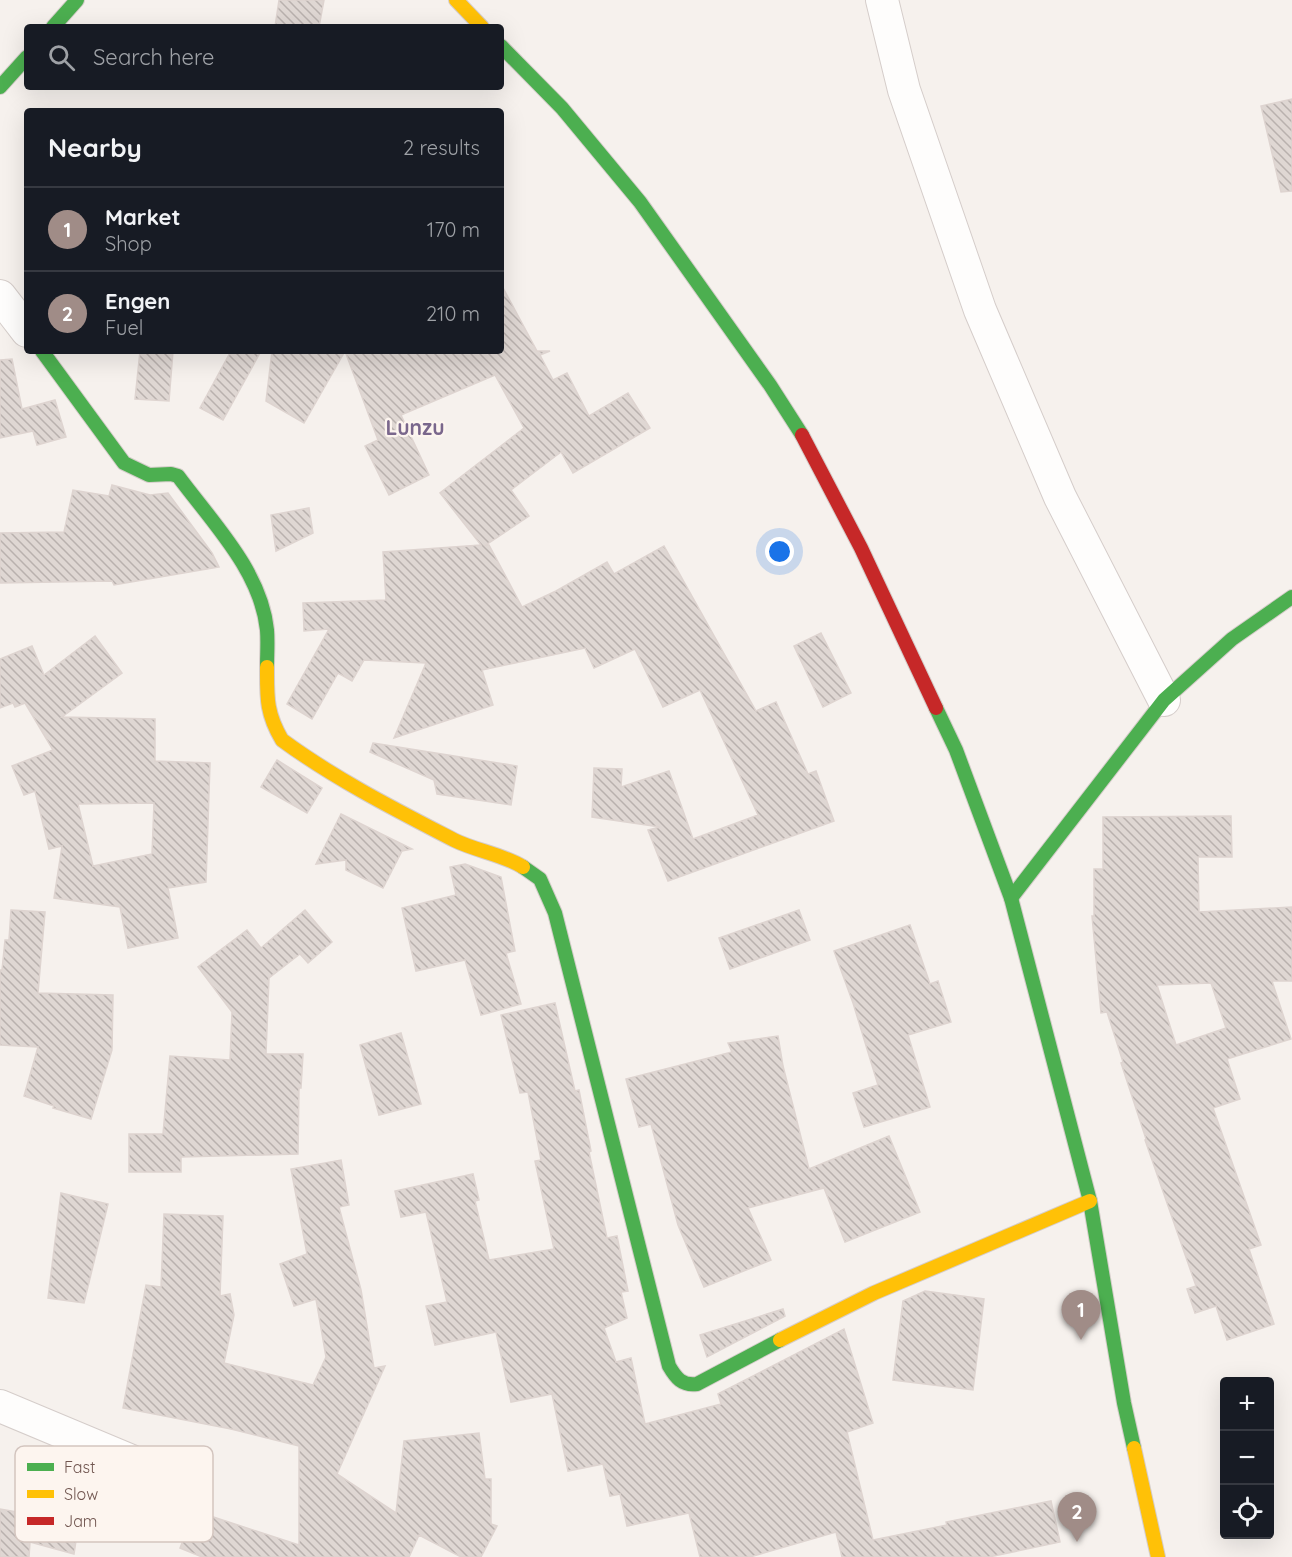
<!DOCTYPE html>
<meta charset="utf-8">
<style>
body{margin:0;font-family:Quicksand,sans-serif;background:#242831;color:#f1f3f6}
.controls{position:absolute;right:18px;bottom:18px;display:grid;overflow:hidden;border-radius:6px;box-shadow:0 6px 24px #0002}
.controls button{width:54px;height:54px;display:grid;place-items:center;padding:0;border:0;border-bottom:2px solid #363941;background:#171b24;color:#f1f3f6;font:30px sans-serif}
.you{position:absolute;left:780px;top:552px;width:21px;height:21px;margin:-15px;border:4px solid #fff;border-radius:50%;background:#1a73e8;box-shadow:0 0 0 9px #1a73e833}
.badge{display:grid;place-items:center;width:39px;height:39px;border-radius:50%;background:#a08c87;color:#fff;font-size:20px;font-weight:700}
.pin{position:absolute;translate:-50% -50px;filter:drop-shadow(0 2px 3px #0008)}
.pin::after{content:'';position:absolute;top:32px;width:21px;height:18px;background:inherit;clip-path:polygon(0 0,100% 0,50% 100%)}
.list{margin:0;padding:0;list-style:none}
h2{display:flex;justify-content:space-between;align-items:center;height:78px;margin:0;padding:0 24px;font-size:26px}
h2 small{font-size:20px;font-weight:400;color:#9ea1a6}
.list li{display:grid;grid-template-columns:39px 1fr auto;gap:18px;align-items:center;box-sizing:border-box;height:84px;padding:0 24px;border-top:2px solid #363941}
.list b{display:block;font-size:22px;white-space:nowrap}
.list p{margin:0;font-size:20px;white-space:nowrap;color:#9ea1a6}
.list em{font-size:20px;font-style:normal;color:#9ea1a6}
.icon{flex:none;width:33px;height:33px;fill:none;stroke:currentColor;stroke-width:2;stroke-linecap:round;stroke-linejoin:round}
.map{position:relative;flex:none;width:1292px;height:1557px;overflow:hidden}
.search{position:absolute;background:#171b24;box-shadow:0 6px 24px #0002;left:24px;top:24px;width:480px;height:66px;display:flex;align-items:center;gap:15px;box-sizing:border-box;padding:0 21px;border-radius:6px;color:#9ea1a6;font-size:22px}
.panel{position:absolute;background:#171b24;box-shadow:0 6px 24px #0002;left:24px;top:108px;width:480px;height:246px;border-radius:6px}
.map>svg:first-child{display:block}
.building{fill:url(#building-back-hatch);stroke:#ded4d0;stroke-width:1.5;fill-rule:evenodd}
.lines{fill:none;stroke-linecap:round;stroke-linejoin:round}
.street-casing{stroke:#d5cdca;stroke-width:34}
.fast-casing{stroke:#d5cdca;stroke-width:16}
.slow-casing{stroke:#d5cdca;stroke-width:16}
.jam-casing{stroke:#d5cdca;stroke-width:16}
.street{stroke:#fefdfc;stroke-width:32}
.fast{stroke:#4caf50;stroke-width:14}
.slow{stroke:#ffc107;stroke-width:14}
.jam{stroke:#c62828;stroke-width:14}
.labels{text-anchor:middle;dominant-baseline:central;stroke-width:4.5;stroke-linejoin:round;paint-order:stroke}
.quarter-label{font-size:21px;font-weight:bold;fill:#7a678c;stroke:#fdf5ef}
.key{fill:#fdf5ef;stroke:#d3c5bf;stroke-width:1.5}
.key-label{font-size:16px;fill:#715650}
</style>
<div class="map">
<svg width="1292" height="1557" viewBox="0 0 1292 1557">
<defs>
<pattern id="building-back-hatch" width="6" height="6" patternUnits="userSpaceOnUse" patternTransform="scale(1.5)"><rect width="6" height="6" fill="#dfd7d3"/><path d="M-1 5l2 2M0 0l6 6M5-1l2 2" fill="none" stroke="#b9b1ae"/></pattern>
</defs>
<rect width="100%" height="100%" fill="#f6f1ed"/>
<!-- building -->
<g class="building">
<path d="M 279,0 L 324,0 L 319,27 L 275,27 Z"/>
<path d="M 1292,99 L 1292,191 L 1281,192 L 1261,106 Z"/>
<path d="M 501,284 L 537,351 L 550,351 L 540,355 L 553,380 L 567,373 L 589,416 L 628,393 L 650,428 L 573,473 L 561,452 L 511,490 L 529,516 L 486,545 L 489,545 L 522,607 L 556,591 L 607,562 L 614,574 L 664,546 L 756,711 L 776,702 L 808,774 L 816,771 L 834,821 L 668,881 L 648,830 L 660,827 L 592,817 L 594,768 L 622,769 L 621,787 L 669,771 L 693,839 L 758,815 L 700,690 L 663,707 L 635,649 L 594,668 L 585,648 L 482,670 L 493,705 L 394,738 L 426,663 L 364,660 L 352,681 L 338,673 L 312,719 L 287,704 L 329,629 L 304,631 L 303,603 L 386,600 L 383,552 L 481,545 L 440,493 L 524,428 L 495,375 L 401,415 L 429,475 L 389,495 L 365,446 L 378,440 L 345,351 L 501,351 Z"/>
<path d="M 140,351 L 173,351 L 169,401 L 135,399 Z"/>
<path d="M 231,351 L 261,351 L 223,420 L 200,408 Z"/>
<path d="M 272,351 L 345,351 L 304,423 L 266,401 Z"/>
<path d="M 12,359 L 22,409 L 55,400 L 66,437 L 37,445 L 33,431 L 0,438 L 0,360 Z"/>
<path d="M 112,485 L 150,495 L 168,493 L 212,553 L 219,567 L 114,585 L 112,581 L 0,583 L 0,533 L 64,532 L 73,490 L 109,496 Z"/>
<path d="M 309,508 L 313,533 L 276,551 L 271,515 Z"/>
<path d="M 821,633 L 851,693 L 823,707 L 794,646 Z"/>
<path d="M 95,636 L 122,673 L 62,717 L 155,719 L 155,761 L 210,763 L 206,882 L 168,888 L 178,938 L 128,948 L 120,907 L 54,898 L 62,846 L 49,849 L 35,791 L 24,795 L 12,766 L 53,750 L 25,703 L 15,707 L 13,703 L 0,708 L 0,659 L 32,646 L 44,675 ZM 154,803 L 152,854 L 93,866 L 78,804 Z"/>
<path d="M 373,743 L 517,766 L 511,805 L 437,794 L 434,780 L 370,752 Z"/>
<path d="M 277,760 L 322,788 L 307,813 L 261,787 Z"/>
<path d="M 341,814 L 412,849 L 402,851 L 383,888 L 346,870 L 346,860 L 316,864 Z"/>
<path d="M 1231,816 L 1232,857 L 1198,857 L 1199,912 L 1292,907 L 1292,981 L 1272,981 L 1291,1039 L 1227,1059 L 1240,1099 L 1213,1108 L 1261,1245 L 1249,1249 L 1274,1324 L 1227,1340 L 1216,1306 L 1195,1313 L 1187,1289 L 1196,1286 L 1145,1140 L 1146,1139 L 1121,1063 L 1123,1062 L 1107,1012 L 1101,1013 L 1092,916 L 1094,916 L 1094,869 L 1103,869 L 1103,817 ZM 1211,983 L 1226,1028 L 1176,1045 L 1157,985 Z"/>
<path d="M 465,864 L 501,877 L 515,951 L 506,953 L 521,1004 L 481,1015 L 465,960 L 416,971 L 402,908 L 456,895 L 450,867 Z"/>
<path d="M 11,910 L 45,912 L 38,993 L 113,995 L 112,1050 L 91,1119 L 53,1108 L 54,1106 L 24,1096 L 38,1047 L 0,1045 L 0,970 L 2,970 L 5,940 L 9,940 Z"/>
<path d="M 305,910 L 332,942 L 308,963 L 300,954 L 269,978 L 266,1054 L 303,1054 L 301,1088 L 299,1088 L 298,1154 L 181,1157 L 181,1172 L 129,1172 L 129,1134 L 163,1134 L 170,1056 L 230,1060 L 232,1012 L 198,967 L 247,930 L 261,948 Z"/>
<path d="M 799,910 L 810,940 L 730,969 L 719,938 Z"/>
<path d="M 910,925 L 930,984 L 938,981 L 951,1022 L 908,1035 L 930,1107 L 864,1127 L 853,1093 L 878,1085 L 853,1003 L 834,951 Z"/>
<path d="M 555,1003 L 575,1091 L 579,1090 L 591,1151 L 589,1152 L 607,1238 L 617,1236 L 628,1291 L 621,1292 L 627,1318 L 604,1328 L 616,1362 L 631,1358 L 645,1424 L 721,1404 L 718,1394 L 844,1329 L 873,1423 L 847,1432 L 873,1540 L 947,1525 L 946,1522 L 1051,1501 L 1060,1542 L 989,1557 L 842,1557 L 836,1532 L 750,1557 L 700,1557 L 689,1513 L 627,1526 L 620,1494 L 610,1496 L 603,1464 L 568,1471 L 552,1394 L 511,1402 L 496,1332 L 435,1345 L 426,1306 L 447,1302 L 426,1212 L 401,1217 L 395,1191 L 473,1174 L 479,1200 L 475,1201 L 489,1260 L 554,1249 L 535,1161 L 541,1160 L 528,1092 L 520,1093 L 501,1015 Z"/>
<path d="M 401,1033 L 421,1104 L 379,1115 L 360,1045 Z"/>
<path d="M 778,1036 L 783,1066 L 809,1169 L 889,1136 L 920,1212 L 845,1242 L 824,1188 L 748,1208 L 771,1260 L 704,1287 L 678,1225 L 651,1124 L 639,1127 L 626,1079 L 732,1052 L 728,1043 Z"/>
<path d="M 341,1160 L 349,1205 L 339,1207 L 361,1290 L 374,1368 L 385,1366 L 337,1474 L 396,1513 L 404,1441 L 479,1433 L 485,1479 L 491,1479 L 491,1524 L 497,1526 L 481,1557 L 461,1557 L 419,1535 L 409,1557 L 202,1557 L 180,1548 L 195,1511 L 299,1545 L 299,1446 L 231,1429 L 123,1408 L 146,1285 L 161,1287 L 164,1214 L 223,1216 L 220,1296 L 230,1294 L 234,1315 L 224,1363 L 313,1385 L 326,1357 L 316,1299 L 294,1306 L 280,1264 L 307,1254 L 291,1169 Z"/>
<path d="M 61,1193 L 108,1204 L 84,1303 L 48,1298 Z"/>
<path d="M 925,1291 L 984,1299 L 973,1390 L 893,1380 L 903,1301 Z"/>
<path d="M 783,1309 L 785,1316 L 707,1357 L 700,1335 Z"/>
<path d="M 23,1475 L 71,1482 L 71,1485 L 84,1487 L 74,1554 L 30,1542 L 29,1557 L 0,1557 L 0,1509 L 17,1512 Z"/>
</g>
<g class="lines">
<!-- street casing -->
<g class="street-casing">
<g id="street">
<path d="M 882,0 L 904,90 L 980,310 L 1060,497 L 1164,700"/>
<path d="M 0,296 L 27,331"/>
<path d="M 0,1406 L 196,1488"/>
</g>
</g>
<!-- fast casing -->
<g class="fast-casing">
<g id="fast">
<path d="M 53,27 L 77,0"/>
<path d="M 501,46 L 562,108 L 640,202 L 770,385 L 802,435"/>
<path d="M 0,87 L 27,57"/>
<path d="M 42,351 L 124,463 L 149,475 L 171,474 L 178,476 C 212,522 261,571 267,630 C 268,642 267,655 267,667"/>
<path d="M 936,708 L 956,750 L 1011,898 L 1090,1201 L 1124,1403 L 1134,1448"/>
<path d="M 523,867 L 540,879 L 555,913 L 669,1366 C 676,1378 682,1386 697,1384 L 780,1340"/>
<path d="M 1011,898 L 1164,700 L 1232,639 L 1292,597"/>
</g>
</g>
<!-- slow casing -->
<g class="slow-casing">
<g id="slow">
<path d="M 456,0 L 482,27"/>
<path d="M 267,667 C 267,697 266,713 282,740 C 335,779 396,810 454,840 C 476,851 502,854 523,867"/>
<path d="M 780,1340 L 874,1293 L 1090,1201"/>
<path d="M 1134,1448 L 1158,1557"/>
</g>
</g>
<!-- jam casing -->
<g class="jam-casing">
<path id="jam" d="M 802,435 L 861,548 L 936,708"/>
</g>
<!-- street -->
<use href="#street" class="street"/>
<!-- fast -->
<use href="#fast" class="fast"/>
<!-- slow -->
<use href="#slow" class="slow"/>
<!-- jam -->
<use href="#jam" class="jam"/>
</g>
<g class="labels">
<!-- quarter labels -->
<g class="quarter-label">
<text x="415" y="427">Lunzu</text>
</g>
</g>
<!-- legend -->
<rect x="15" y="1446" width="198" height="96" rx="9" class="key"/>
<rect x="27" y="1463" width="27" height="8" fill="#4caf50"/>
<rect x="27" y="1490" width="27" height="8" fill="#ffc107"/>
<rect x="27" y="1517" width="27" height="8" fill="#c62828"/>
<g class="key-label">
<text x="64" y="1473">Fast</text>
<text x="64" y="1500">Slow</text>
<text x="64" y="1527">Jam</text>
</g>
</svg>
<div class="controls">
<button>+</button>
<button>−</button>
<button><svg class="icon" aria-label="locate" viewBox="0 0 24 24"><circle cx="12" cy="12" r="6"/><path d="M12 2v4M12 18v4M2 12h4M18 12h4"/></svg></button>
</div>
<div class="you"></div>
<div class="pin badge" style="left:1081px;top:1340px">1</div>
<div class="pin badge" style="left:1077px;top:1542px">2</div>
<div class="search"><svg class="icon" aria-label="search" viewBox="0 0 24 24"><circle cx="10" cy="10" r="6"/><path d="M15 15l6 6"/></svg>Search here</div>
<section class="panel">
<h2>Nearby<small>2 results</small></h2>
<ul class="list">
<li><span class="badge">1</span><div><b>Market</b><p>Shop</p></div><em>170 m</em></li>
<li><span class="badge">2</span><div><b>Engen</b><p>Fuel</p></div><em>210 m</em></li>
</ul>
</section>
</div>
